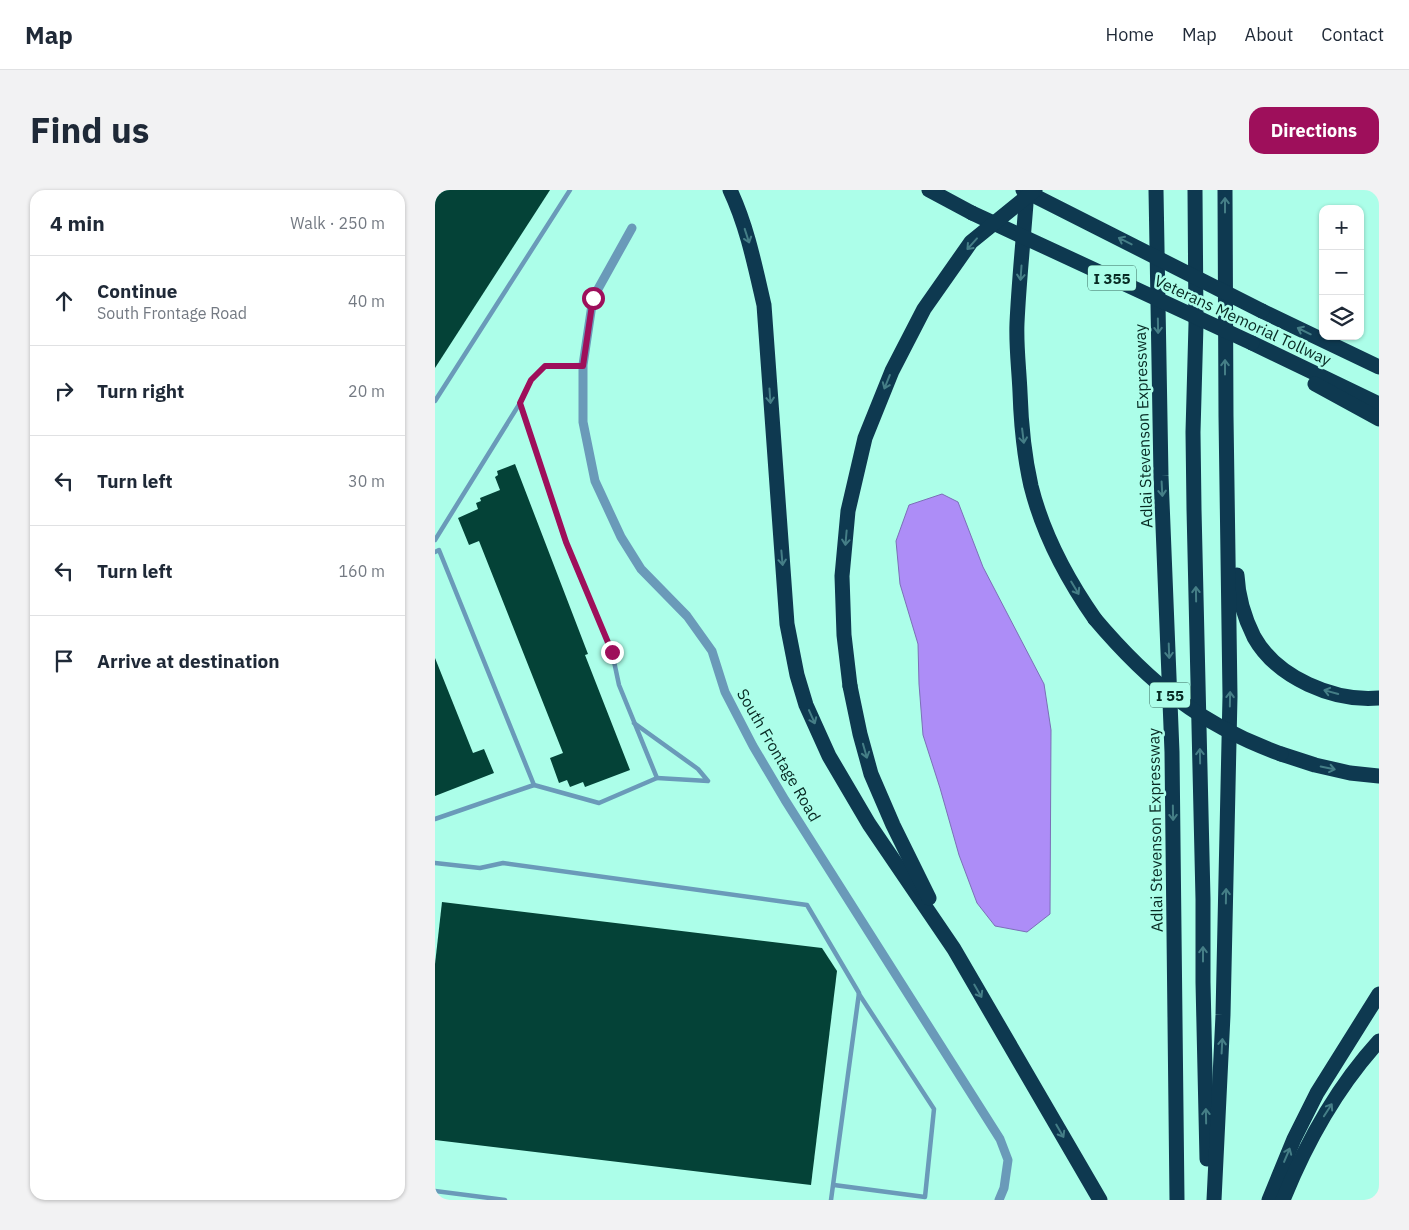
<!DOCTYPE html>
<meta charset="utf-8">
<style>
body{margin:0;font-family:"IBM Plex Sans",sans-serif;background:#f2f2f3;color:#1f2937}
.controls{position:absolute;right:15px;top:15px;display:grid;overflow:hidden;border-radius:10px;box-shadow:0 1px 4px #0004}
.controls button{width:45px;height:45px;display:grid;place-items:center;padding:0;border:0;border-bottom:1px solid #e0e1e3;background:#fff;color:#1f2937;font:25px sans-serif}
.stop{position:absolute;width:15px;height:15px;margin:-11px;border:4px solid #9e0f5b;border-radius:50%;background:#fff}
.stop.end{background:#9e0f5b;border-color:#fff;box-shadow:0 1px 5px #0008}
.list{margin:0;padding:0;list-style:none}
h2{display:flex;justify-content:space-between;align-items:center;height:65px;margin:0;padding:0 20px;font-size:21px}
h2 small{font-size:16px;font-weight:400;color:#747a83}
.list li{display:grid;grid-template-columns:32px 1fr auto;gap:15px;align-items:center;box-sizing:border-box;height:90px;padding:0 20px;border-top:1px solid #e0e1e3}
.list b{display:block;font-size:19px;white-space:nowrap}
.list p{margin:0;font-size:16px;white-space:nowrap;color:#747a83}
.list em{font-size:16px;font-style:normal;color:#747a83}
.icon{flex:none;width:28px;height:28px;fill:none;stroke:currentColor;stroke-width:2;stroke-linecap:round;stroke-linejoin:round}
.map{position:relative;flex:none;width:944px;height:1010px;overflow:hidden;border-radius:15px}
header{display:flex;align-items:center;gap:30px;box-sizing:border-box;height:70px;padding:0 25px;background:#fff;border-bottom:1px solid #e0e1e3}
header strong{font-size:24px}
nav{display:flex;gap:28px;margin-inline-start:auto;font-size:18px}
.intro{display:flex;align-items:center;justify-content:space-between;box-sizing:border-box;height:120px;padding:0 30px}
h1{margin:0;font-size:35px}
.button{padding:12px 22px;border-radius:15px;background:#9e0f5b;color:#fff;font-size:18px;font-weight:700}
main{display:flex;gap:30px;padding:0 30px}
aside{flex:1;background:#fff;border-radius:15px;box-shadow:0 1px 4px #0004}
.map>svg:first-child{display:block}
.water{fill:#ad8df7;stroke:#7b6fb7}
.building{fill:#044237}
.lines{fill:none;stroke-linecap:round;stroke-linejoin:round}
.service{stroke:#6a9ab9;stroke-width:4.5}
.minor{stroke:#6a9ab9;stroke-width:9}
.motorway{stroke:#0e3950;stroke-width:15}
.motorway-bridge{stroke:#0e3950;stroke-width:15}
.oneway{stroke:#457e86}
.route{stroke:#9e0f5b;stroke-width:6}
.labels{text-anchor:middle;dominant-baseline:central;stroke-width:5;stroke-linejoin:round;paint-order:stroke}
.shield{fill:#acfee9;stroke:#386a5e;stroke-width:1}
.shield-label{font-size:15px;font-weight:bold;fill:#072a23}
.street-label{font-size:16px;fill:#072a23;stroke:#acfee9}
</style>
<header>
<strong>Map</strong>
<nav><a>Home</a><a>Map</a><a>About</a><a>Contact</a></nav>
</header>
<div class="intro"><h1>Find us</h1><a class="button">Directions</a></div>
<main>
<aside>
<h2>4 min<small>Walk · 250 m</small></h2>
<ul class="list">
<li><svg class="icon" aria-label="ahead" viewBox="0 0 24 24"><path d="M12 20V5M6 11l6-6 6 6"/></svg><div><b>Continue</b><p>South Frontage Road</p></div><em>40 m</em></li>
<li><svg class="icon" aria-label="right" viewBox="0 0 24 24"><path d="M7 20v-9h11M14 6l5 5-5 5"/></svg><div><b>Turn right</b></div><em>20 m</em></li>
<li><svg class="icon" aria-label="left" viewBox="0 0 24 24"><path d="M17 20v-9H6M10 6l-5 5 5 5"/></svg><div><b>Turn left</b></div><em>30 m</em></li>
<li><svg class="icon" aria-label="left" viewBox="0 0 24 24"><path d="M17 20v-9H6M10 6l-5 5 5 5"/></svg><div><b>Turn left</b></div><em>160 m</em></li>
<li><svg class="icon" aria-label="arrive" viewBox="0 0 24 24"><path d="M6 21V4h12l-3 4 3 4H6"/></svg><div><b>Arrive at destination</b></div></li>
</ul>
</aside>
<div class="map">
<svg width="944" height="1010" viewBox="0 0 944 1010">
<rect width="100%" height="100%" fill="#acfee9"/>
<!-- water -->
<path class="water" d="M 507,304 L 523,312 L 548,377 L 609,494 L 616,540 L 615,724 L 592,742 L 560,736 L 542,713 L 524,665 L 505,598 L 488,545 L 484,494 L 483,454 L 465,394 L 461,351 L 474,315 Z"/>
<!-- building -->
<g class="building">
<path d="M 0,0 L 115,0 L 0,178 Z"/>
<path d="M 80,274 L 153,464 L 150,465 L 195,580 L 150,597 L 148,592 L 135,597 L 132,590 L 124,593 L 115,568 L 128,563 L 44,351 L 34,355 L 23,328 L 43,319 L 41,313 L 46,311 L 45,308 L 65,300 L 60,287 L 63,285 L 62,281 Z"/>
<path d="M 0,468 L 38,563 L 49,559 L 59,583 L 0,606 Z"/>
<path d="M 7,712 L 387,758 L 402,781 L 376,995 L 0,950 L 0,774 Z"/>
</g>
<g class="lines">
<!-- service -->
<g class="service">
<path d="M 0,211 L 135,0"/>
<path d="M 85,213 L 131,353 L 177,462 L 184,495 L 222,588 L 164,613 L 99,595"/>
<path d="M 0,350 L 85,213 L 96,190 L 110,176 L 148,175"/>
<path d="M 0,362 L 4,360 L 99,595 L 0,629"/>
<path d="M 199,533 L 263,579 L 273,591 L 222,588"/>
<path d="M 0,673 L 45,678 L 68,673 L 372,715 L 424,803 L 396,1010"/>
<path d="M 399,995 L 490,1007 L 499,919 L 424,804"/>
<path d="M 0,1001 L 70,1010"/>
</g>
<!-- minor -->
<path class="minor" d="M 197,38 L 158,108 L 148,175 L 148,232 L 160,291 L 186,347 L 206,379 L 252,426 L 277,461 L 290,502 L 318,556 L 350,610 L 565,949 L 573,970 L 569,998 L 564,1010"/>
<!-- motorway -->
<g class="motorway">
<path d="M 295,0 C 312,36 320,76 329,115 L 352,434 L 362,485 L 371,515 L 394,566 L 434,634 L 519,759 L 665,1010"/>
<path d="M 494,0 L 537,23"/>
<path d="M 592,0 C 589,44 584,89 582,133 C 581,156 584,179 585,202 C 586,233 589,265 596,296 C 608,344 632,389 660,429"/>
<path d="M 721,0 L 726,286 L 737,562 L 742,1010"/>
<path d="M 760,0 L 761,134 L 758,242 L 759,319 L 768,709 L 768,792 L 772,969"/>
<path d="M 827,121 L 944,177"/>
<path d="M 817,153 L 944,214"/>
<path d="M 880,194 L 944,229"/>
<path d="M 802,385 C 803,406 809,427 819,447 C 842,488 899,512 944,508"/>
<path d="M 415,496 L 425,544 L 436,584 L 458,635 L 494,708"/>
<path d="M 846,564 L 880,575 L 915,583 L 944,586"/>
<path d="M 779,1010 L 788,825 L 795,506 L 791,226 L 790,0"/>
<path d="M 834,1010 L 859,949 L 882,903 L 944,804"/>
<path d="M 848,1010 C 871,953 902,897 944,851"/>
</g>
<!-- motorway-bridge -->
<g class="motorway-bridge">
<path d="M 588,0 L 827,121"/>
<path d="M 537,23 L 817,153"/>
<path d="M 660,429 C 715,494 766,535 846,564"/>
<path d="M 415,496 L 409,445 L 407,386 L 413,321 L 430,248 L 457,181 L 489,119 L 536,52 L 600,0"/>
</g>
</g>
<!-- one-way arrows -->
<defs><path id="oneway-shaft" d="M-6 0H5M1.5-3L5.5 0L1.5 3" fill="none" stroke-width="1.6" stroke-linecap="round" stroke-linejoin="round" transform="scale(1.25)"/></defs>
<g class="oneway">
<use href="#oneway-shaft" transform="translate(790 15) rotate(-90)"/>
<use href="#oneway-shaft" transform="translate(312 46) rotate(72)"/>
<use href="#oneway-shaft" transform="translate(690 51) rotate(-153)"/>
<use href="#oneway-shaft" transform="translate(537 54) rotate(132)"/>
<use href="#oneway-shaft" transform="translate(586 83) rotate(94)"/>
<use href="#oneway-shaft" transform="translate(723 136) rotate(89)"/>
<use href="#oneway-shaft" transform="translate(869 141) rotate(-154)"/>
<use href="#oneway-shaft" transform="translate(790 177) rotate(-90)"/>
<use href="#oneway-shaft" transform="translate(452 192) rotate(112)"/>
<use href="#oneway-shaft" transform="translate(335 206) rotate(86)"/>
<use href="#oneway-shaft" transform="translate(588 246) rotate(83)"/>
<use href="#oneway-shaft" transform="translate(727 299) rotate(87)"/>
<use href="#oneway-shaft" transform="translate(411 348) rotate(95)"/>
<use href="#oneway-shaft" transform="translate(347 368) rotate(85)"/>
<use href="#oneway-shaft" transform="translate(640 398) rotate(59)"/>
<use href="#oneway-shaft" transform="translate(761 404) rotate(-91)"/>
<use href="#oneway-shaft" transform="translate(734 461) rotate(88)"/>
<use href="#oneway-shaft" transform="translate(896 502) rotate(-165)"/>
<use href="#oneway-shaft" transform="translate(795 509) rotate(-89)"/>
<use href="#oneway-shaft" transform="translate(377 527) rotate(66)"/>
<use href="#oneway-shaft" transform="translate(430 561) rotate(74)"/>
<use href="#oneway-shaft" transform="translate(765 566) rotate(-91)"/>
<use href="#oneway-shaft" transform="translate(893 578) rotate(12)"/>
<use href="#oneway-shaft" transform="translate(738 623) rotate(89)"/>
<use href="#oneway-shaft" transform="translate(791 706) rotate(-89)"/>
<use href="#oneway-shaft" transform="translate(768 764) rotate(-90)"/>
<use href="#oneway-shaft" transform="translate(543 801) rotate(60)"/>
<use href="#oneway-shaft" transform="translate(787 856) rotate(-87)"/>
<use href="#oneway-shaft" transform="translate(893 920) rotate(-57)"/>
<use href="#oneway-shaft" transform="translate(771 926) rotate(-91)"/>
<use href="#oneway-shaft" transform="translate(625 941) rotate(60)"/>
<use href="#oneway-shaft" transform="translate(852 965) rotate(-67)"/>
</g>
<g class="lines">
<!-- route -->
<path class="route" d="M 158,108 L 148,176 L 110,176 L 96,190 L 85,213 L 131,352 L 177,462"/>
</g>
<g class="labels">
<!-- shield labels -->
<g class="shield">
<rect x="653" y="75.5" width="48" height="25" rx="4"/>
<rect x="715" y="492.5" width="40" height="25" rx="4"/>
</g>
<g class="shield-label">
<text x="677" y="88">I 355</text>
<text x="735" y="505">I 55</text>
</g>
<!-- street labels -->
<g class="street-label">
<text transform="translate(808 130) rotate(25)">Veterans Memorial Tollway</text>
<text transform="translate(708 236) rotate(-92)">Adlai Stevenson Expressway</text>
<text transform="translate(344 565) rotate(60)">South Frontage Road</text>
<text transform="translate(720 640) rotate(-91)">Adlai Stevenson Expressway</text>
</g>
</g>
</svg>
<div class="controls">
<button>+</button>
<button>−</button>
<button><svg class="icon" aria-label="layers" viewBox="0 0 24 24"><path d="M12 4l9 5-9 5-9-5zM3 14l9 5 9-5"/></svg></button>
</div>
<div class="stop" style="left:158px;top:108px"></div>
<div class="stop end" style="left:177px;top:462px"></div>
</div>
</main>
